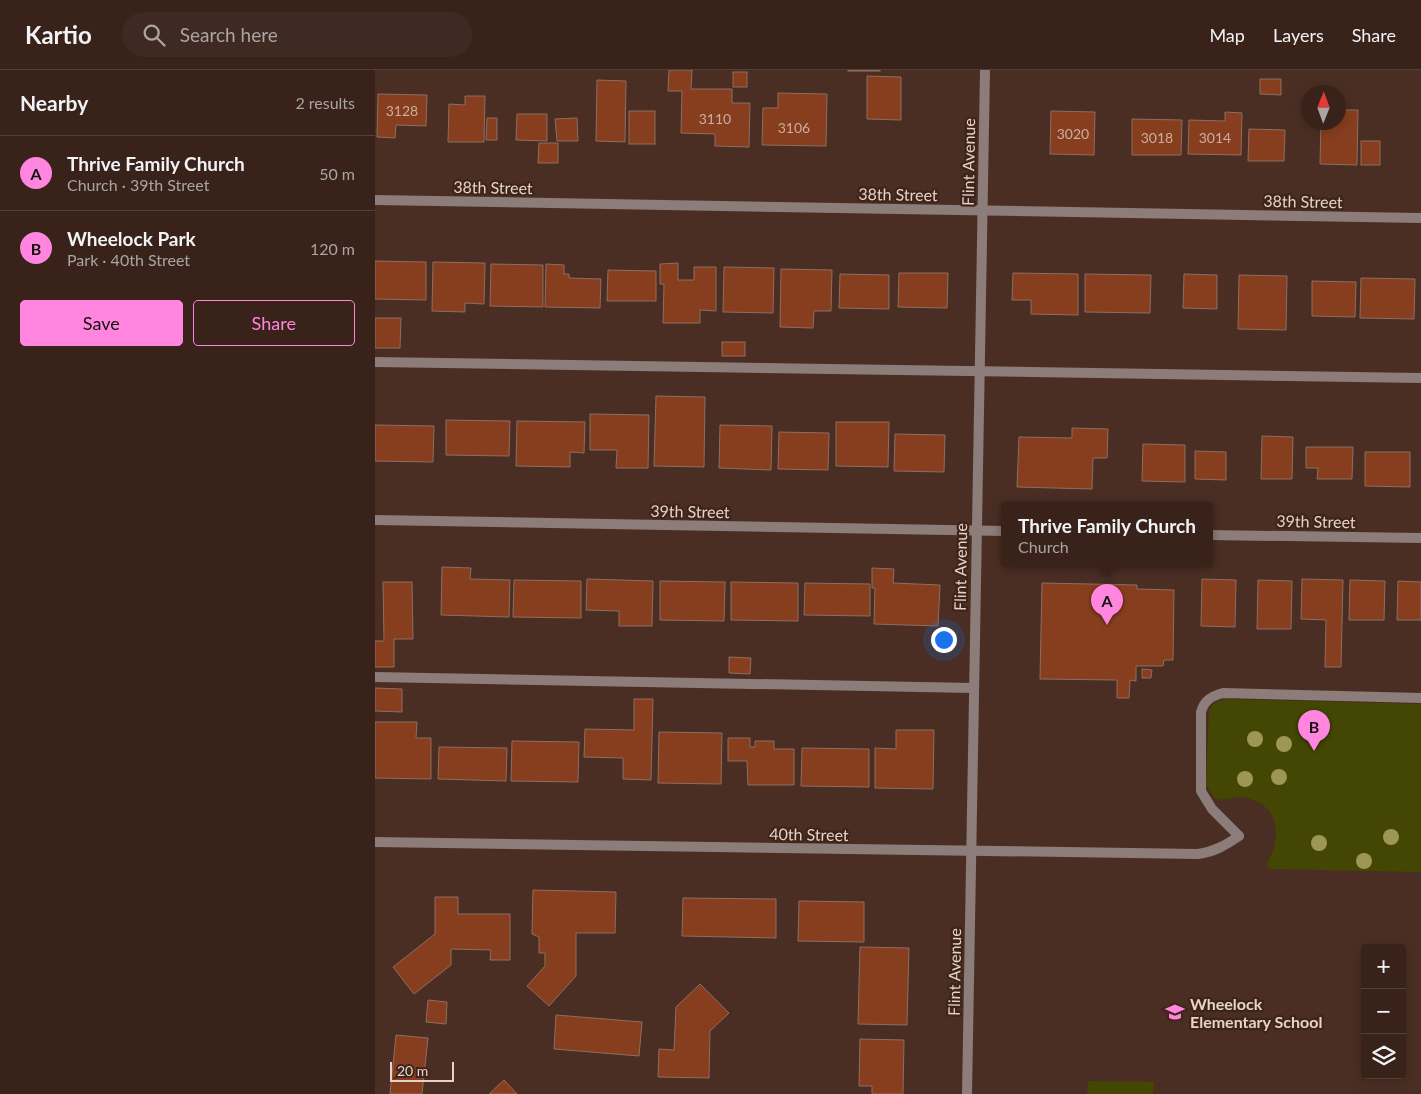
<!DOCTYPE html>
<meta charset="utf-8">
<style>
body{margin:0;font-family:Lato,sans-serif;background:#3f2a23;color:#f1f3f6}
.controls{position:absolute;right:15px;bottom:15px;display:grid;overflow:hidden;border-radius:5px;box-shadow:0 2px 12px #0003}
.controls button{width:45px;height:45px;display:grid;place-items:center;padding:0;border:0;border-bottom:1px solid #523f39;background:#38221a;color:#f1f3f6;font:25px sans-serif}
.compass{position:absolute;left:926px;top:15px;width:45px;height:45px;border-radius:50%;background:#38221a;box-shadow:0 2px 12px #0003;rotate:1deg}
.scale{position:absolute;left:15px;bottom:12px;width:64px;box-sizing:border-box;padding-left:5px;border:2px solid #e5d2cb;border-top:0;font-size:14px;line-height:18px;white-space:nowrap;color:#e5d2cb;-webkit-text-stroke:4px #3f2419;paint-order:stroke}
.you{position:absolute;left:568px;top:569px;width:18px;height:18px;margin:-12px;border:4px solid #fff;border-radius:50%;background:#1a73e8;box-shadow:0 0 0 8px #1a73e833}
.badge{display:grid;place-items:center;width:32px;height:32px;border-radius:50%;background:#ff85df;color:#111;font-size:16px;font-weight:700}
.pin{position:absolute;translate:-50% -41px;filter:drop-shadow(0 1px 2px #0008)}
.pin::after{content:'';position:absolute;top:26px;width:18px;height:15px;background:inherit;clip-path:polygon(0 0,100% 0,50% 100%)}
.popup{position:absolute;left:626px;top:432px;width:212px;height:65px;box-sizing:border-box;display:grid;place-content:center;border-radius:5px;background:#38221a;filter:drop-shadow(0 1px 4px #0005);font-size:16px;white-space:nowrap;color:#aba4a2}
.popup b{font-size:19px;color:#f1f3f6}
.popup::after{content:'';position:absolute;left:50%;top:100%;margin-left:-10px;border:10px solid transparent;border-top-color:#38221a}
.list{margin:0;padding:0;list-style:none}
h2{display:flex;justify-content:space-between;align-items:center;height:65px;margin:0;padding:0 20px;font-size:21px}
h2 small{font-size:16px;font-weight:400;color:#aba4a2}
.list li{display:grid;grid-template-columns:32px 1fr auto;gap:15px;align-items:center;box-sizing:border-box;height:75px;padding:0 20px;border-top:1px solid #523f39}
.list b{display:block;font-size:19px;white-space:nowrap}
.list p{margin:0;font-size:16px;white-space:nowrap;color:#aba4a2}
.list em{font-size:16px;font-style:normal;color:#aba4a2}
.actions{display:flex;gap:10px;padding:15px 20px}
.actions a{flex:1;padding:11px 0;border:1px solid #ff85df;border-radius:5px;text-align:center;font-size:18px;color:#ff85df}
.actions .main{background:#ff85df;color:#111}
.icon{flex:none;width:28px;height:28px;fill:none;stroke:currentColor;stroke-width:2;stroke-linecap:round;stroke-linejoin:round}
.map{position:relative;flex:none;width:1046px;height:1024px;overflow:hidden}
header{display:flex;align-items:center;gap:30px;box-sizing:border-box;height:70px;padding:0 25px;background:#38221a;border-bottom:1px solid #523f39}
header strong{font-size:24px}
nav{display:flex;gap:28px;margin-inline-start:auto;font-size:18px}
.search{width:350px;height:45px;background:#3f2a23;display:flex;align-items:center;gap:12px;box-sizing:border-box;padding:0 18px;border-radius:28px;color:#aba4a2;font-size:19px}
main{display:flex}
aside{flex:1;background:#38221a}
.map>svg:first-child{display:block}
.green{fill:#434703}
.building{fill:#863e1f;stroke:#8e6e61}
.lines{fill:none;stroke-linecap:round;stroke-linejoin:round}
.service{stroke:#8c7c7a;stroke-width:10}
.minor{stroke:#8c7c7a;stroke-width:10}
.tertiary{stroke:#8c7c7a;stroke-width:10}
.tree{fill:#9e9754}
.labels{text-anchor:middle;dominant-baseline:central;stroke-width:4.5;stroke-linejoin:round;paint-order:stroke}
.number-label{font-size:14px;fill:#cdada0}
.street-label{font-size:16px;fill:#e5d2cb;stroke:#3f2419}
.poi-label{font-size:16px;font-weight:bold;fill:#e5d2cb;stroke:#3f2419;text-anchor:start}
</style>
<header>
<strong>Kartio</strong>
<div class="search"><svg class="icon" aria-label="search" viewBox="0 0 24 24"><circle cx="10" cy="10" r="6"/><path d="M15 15l6 6"/></svg>Search here</div>
<nav><a>Map</a><a>Layers</a><a>Share</a></nav>
</header>
<main>
<aside>
<h2>Nearby<small>2 results</small></h2>
<ul class="list">
<li><span class="badge">A</span><div><b>Thrive Family Church</b><p>Church · 39th Street</p></div><em>50 m</em></li>
<li><span class="badge">B</span><div><b>Wheelock Park</b><p>Park · 40th Street</p></div><em>120 m</em></li>
</ul>
<div class="actions"><a class="main">Save</a><a>Share</a></div>
</aside>
<div class="map">
<svg width="1046" height="1024" viewBox="0 0 1046 1024">
<rect width="100%" height="100%" fill="#4a2e23"/>
<!-- green -->
<g class="green">
<path d="M 850,629 L 1046,634 L 1046,802 L 894,799 L 892,793 C 907,769 905,734 871,728 C 861,726 851,731 840,729 L 831,716 L 834,641 L 838,634 Z"/>
<path d="M 713,1011 L 779,1012 L 778,1024 L 712,1024 Z"/>
</g>
<!-- building -->
<g class="building">
<path d="M 294,0 L 317,0 L 316,19 L 357,19 L 357,33 L 375,33 L 374,77 L 340,76 L 340,64 L 306,63 L 307,21 L 293,21 Z"/>
<rect x="473" y="0" width="32" height="1"/>
<rect x="358" y="2" width="14" height="15"/>
<path d="M 492,6 L 526,7 L 526,50 L 492,49 Z"/>
<path d="M 885,9 L 906,9 L 906,25 L 885,24 Z"/>
<path d="M 222,10 L 251,11 L 250,72 L 221,71 Z"/>
<path d="M 403,23 L 452,24 L 451,76 L 387,75 L 388,38 L 403,38 Z"/>
<path d="M 3,24 L 52,25 L 51,56 L 21,55 L 20,68 L 2,67 Z"/>
<path d="M 90,26 L 110,26 L 109,72 L 73,72 L 74,34 L 90,35 Z"/>
<path d="M 964,40 L 983,40 L 982,95 L 945,94 L 946,52 L 964,52 Z"/>
<rect x="254" y="41" width="26" height="33"/>
<path d="M 676,41 L 720,42 L 719,85 L 675,84 Z"/>
<path d="M 850,42 L 867,43 L 866,85 L 813,84 L 814,50 L 850,51 Z"/>
<path d="M 142,44 L 172,44 L 172,71 L 141,70 Z"/>
<path d="M 112,48 L 122,48 L 122,70 L 111,70 Z"/>
<path d="M 202,48 L 203,71 L 182,71 L 180,49 Z"/>
<path d="M 757,49 L 807,50 L 806,85 L 757,85 Z"/>
<path d="M 874,59 L 910,60 L 909,91 L 873,91 Z"/>
<rect x="986" y="71" width="19" height="24"/>
<path d="M 164,73 L 183,73 L 183,93 L 163,93 Z"/>
<path d="M 0,191 L 51,192 L 51,230 L 0,229 Z"/>
<path d="M 58,192 L 110,193 L 109,234 L 90,233 L 90,242 L 57,241 Z"/>
<path d="M 303,193 L 303,210 L 319,210 L 319,197 L 341,197 L 341,241 L 325,240 L 325,253 L 288,253 L 289,214 L 285,214 L 285,194 Z"/>
<path d="M 116,194 L 168,195 L 168,237 L 115,236 Z"/>
<path d="M 171,194 L 189,195 L 189,204 L 194,204 L 194,208 L 226,209 L 225,238 L 170,237 Z"/>
<path d="M 349,197 L 399,198 L 398,243 L 348,242 Z"/>
<path d="M 406,199 L 457,200 L 456,241 L 439,241 L 438,258 L 405,257 Z"/>
<path d="M 233,200 L 281,201 L 281,231 L 232,231 Z"/>
<path d="M 524,203 L 573,203 L 572,238 L 523,237 Z"/>
<path d="M 638,203 L 703,204 L 703,245 L 656,244 L 656,230 L 637,230 Z"/>
<path d="M 465,204 L 514,205 L 514,239 L 464,238 Z"/>
<path d="M 710,204 L 776,205 L 775,243 L 710,242 Z"/>
<path d="M 809,204 L 842,205 L 842,239 L 808,238 Z"/>
<path d="M 864,205 L 912,206 L 911,260 L 863,259 Z"/>
<path d="M 986,208 L 1040,209 L 1039,249 L 985,248 Z"/>
<path d="M 937,211 L 981,212 L 980,247 L 937,246 Z"/>
<path d="M 0,248 L 26,248 L 25,278 L 0,278 Z"/>
<rect x="347" y="272" width="23" height="14"/>
<path d="M 281,326 L 330,327 L 329,397 L 279,396 Z"/>
<path d="M 215,344 L 274,345 L 273,398 L 241,398 L 242,380 L 215,380 Z"/>
<path d="M 71,350 L 135,351 L 134,386 L 71,385 Z"/>
<path d="M 142,351 L 210,352 L 209,383 L 195,382 L 195,397 L 141,396 Z"/>
<path d="M 461,352 L 514,352 L 513,397 L 461,396 Z"/>
<path d="M 0,355 L 59,356 L 58,392 L 0,391 Z"/>
<path d="M 345,355 L 397,356 L 396,400 L 344,398 Z"/>
<path d="M 697,358 L 733,359 L 732,388 L 718,388 L 717,419 L 642,417 L 644,367 L 697,368 Z"/>
<path d="M 404,362 L 454,363 L 453,400 L 403,399 Z"/>
<path d="M 520,364 L 570,365 L 569,402 L 519,401 Z"/>
<path d="M 887,366 L 918,367 L 917,409 L 886,409 Z"/>
<path d="M 768,374 L 810,375 L 810,412 L 767,411 Z"/>
<path d="M 931,377 L 978,377 L 977,409 L 942,409 L 943,398 L 931,398 Z"/>
<path d="M 820,381 L 851,382 L 851,410 L 820,409 Z"/>
<path d="M 990,382 L 1035,382 L 1035,417 L 990,416 Z"/>
<path d="M 67,497 L 96,498 L 95,509 L 135,510 L 134,547 L 66,545 Z"/>
<path d="M 497,498 L 519,499 L 518,513 L 565,515 L 563,556 L 499,554 L 500,518 L 497,518 Z"/>
<path d="M 212,509 L 278,511 L 277,556 L 244,556 L 244,541 L 211,540 Z"/>
<path d="M 827,509 L 861,510 L 860,557 L 826,556 Z"/>
<path d="M 927,509 L 968,510 L 966,597 L 950,597 L 951,550 L 926,549 Z"/>
<path d="M 139,510 L 206,511 L 206,548 L 138,547 Z"/>
<path d="M 883,510 L 917,511 L 916,559 L 882,559 Z"/>
<path d="M 975,510 L 1010,511 L 1009,550 L 974,550 Z"/>
<path d="M 285,511 L 350,512 L 349,551 L 285,550 Z"/>
<path d="M 1023,511 L 1046,512 L 1046,550 L 1022,550 Z"/>
<path d="M 8,512 L 37,512 L 38,569 L 19,569 L 19,597 L 0,597 L 0,571 L 9,571 Z"/>
<path d="M 356,512 L 423,513 L 423,551 L 356,550 Z"/>
<path d="M 430,513 L 495,514 L 495,546 L 429,545 Z"/>
<path d="M 667,513 L 762,515 L 762,519 L 799,520 L 798,590 L 789,590 L 788,596 L 761,596 L 761,611 L 755,610 L 754,628 L 742,628 L 742,610 L 665,609 Z"/>
<path d="M 354,587 L 376,588 L 375,604 L 354,603 Z"/>
<path d="M 767,599 L 777,600 L 776,608 L 767,608 Z"/>
<path d="M 0,618 L 27,619 L 27,642 L 0,641 Z"/>
<path d="M 259,629 L 278,629 L 276,710 L 248,709 L 248,688 L 209,687 L 210,659 L 259,660 Z"/>
<path d="M 0,652 L 42,652 L 41,668 L 56,668 L 56,709 L 0,708 Z"/>
<path d="M 521,660 L 559,660 L 558,719 L 500,718 L 500,678 L 521,679 Z"/>
<path d="M 284,662 L 347,663 L 346,714 L 283,713 Z"/>
<path d="M 353,668 L 375,668 L 375,677 L 380,677 L 380,671 L 399,671 L 399,679 L 419,679 L 419,715 L 373,715 L 372,691 L 353,691 Z"/>
<path d="M 137,671 L 204,672 L 203,712 L 136,711 Z"/>
<path d="M 64,677 L 132,678 L 131,711 L 63,709 Z"/>
<path d="M 427,678 L 494,679 L 494,717 L 426,716 Z"/>
<path d="M 158,820 L 241,822 L 240,863 L 201,863 L 201,906 L 174,936 L 152,916 L 170,896 L 170,883 L 164,883 L 164,867 L 157,864 Z"/>
<path d="M 60,827 L 83,827 L 83,844 L 135,844 L 135,890 L 115,890 L 116,880 L 76,879 L 76,895 L 39,924 L 18,897 L 60,864 Z"/>
<path d="M 308,828 L 401,829 L 401,868 L 307,866 Z"/>
<path d="M 424,831 L 489,832 L 489,872 L 423,871 Z"/>
<path d="M 485,877 L 534,878 L 532,955 L 483,954 Z"/>
<path d="M 325,914 L 354,943 L 335,961 L 334,1008 L 283,1007 L 284,979 L 299,980 L 301,937 Z"/>
<path d="M 53,930 L 72,932 L 71,954 L 51,952 Z"/>
<path d="M 181,945 L 267,952 L 264,986 L 179,979 Z"/>
<path d="M 21,965 L 53,968 L 47,1024 L 15,1024 Z"/>
<path d="M 485,969 L 529,970 L 528,1024 L 497,1024 L 497,1016 L 484,1016 Z"/>
<path d="M 129,1010 L 142,1024 L 114,1024 Z"/>
</g>
<g class="lines">
<!-- service -->
<g class="service">
<path d="M 0,292 L 1046,308"/>
<path d="M 0,607 L 598,618"/>
<path d="M 864,766 L 837,739 L 826,721 L 826,642 C 829,631 836,626 848,623 L 1046,628"/>
</g>
<!-- minor -->
<g class="minor">
<path d="M 0,130 L 1046,148"/>
<path d="M 0,450 L 630,461"/>
<path d="M 834,465 L 1046,468"/>
<path d="M 0,772 L 823,784 C 839,782 851,775 864,766"/>
</g>
<!-- tertiary -->
<path class="tertiary" d="M 592,1024 L 610,0"/>
</g>
<!-- trees -->
<g class="tree">
<circle cx="880" cy="669" r="8"/>
<circle cx="909" cy="674" r="8"/>
<circle cx="904" cy="707" r="8"/>
<circle cx="870" cy="709" r="8"/>
<circle cx="1016" cy="767" r="8"/>
<circle cx="944" cy="773" r="8"/>
<circle cx="989" cy="791" r="8"/>
</g>
<!-- icons -->
<defs>
<g id="school-bare" transform="scale(1.5)"><path d="M0-5L7-2L0 1L-7-2ZM-4 1L0 2.5L4 1V4Q0 6-4 4Z" fill="#ff85df" stroke="#3f2419" stroke-width="2.5" paint-order="stroke"/></g>
</defs>
<g fill-rule="evenodd">
<use href="#school-bare" x="800" y="942"/>
</g>
<g class="labels">
<!-- number labels -->
<g class="number-label">
<text x="27" y="40">3128</text>
<text x="340" y="48">3110</text>
<text x="419" y="57">3106</text>
<text x="698" y="63">3020</text>
<text x="782" y="67">3018</text>
<text x="840" y="67">3014</text>
</g>
<!-- street labels -->
<g class="street-label">
<text transform="translate(593 92) rotate(-89)">Flint Avenue</text>
<text transform="translate(118 117) rotate(1)">38th Street</text>
<text transform="translate(523 124) rotate(1)">38th Street</text>
<text transform="translate(928 131) rotate(1)">38th Street</text>
<text transform="translate(315 441) rotate(1)">39th Street</text>
<text transform="translate(941 451) rotate(1)">39th Street</text>
<text transform="translate(585 497) rotate(-89)">Flint Avenue</text>
<text transform="translate(434 764) rotate(1)">40th Street</text>
<text transform="translate(579 902) rotate(-89)">Flint Avenue</text>
</g>
<!-- poi labels -->
<g class="poi-label">
<text x="815" y="933">Wheelock<tspan x="815" dy="18">Elementary School</tspan></text>
</g>
</g>
</svg>
<div class="controls">
<button>+</button>
<button>−</button>
<button><svg class="icon" aria-label="layers" viewBox="0 0 24 24"><path d="M12 4l9 5-9 5-9-5zM3 14l9 5 9-5"/></svg></button>
</div>
<svg class="compass" viewBox="-18 -18 36 36"><path d="M0-13l5 13h-10z" fill="#e53935"/><path d="M0 13l5-13h-10z" fill="#aba4a2"/></svg>
<div class="scale">20 m</div>
<div class="you"></div>
<div class="pin badge" style="left:732px;top:555px">A</div>
<div class="popup"><b>Thrive Family Church</b>Church</div>
<div class="pin badge" style="left:939px;top:681px">B</div>
</div>
</main>
